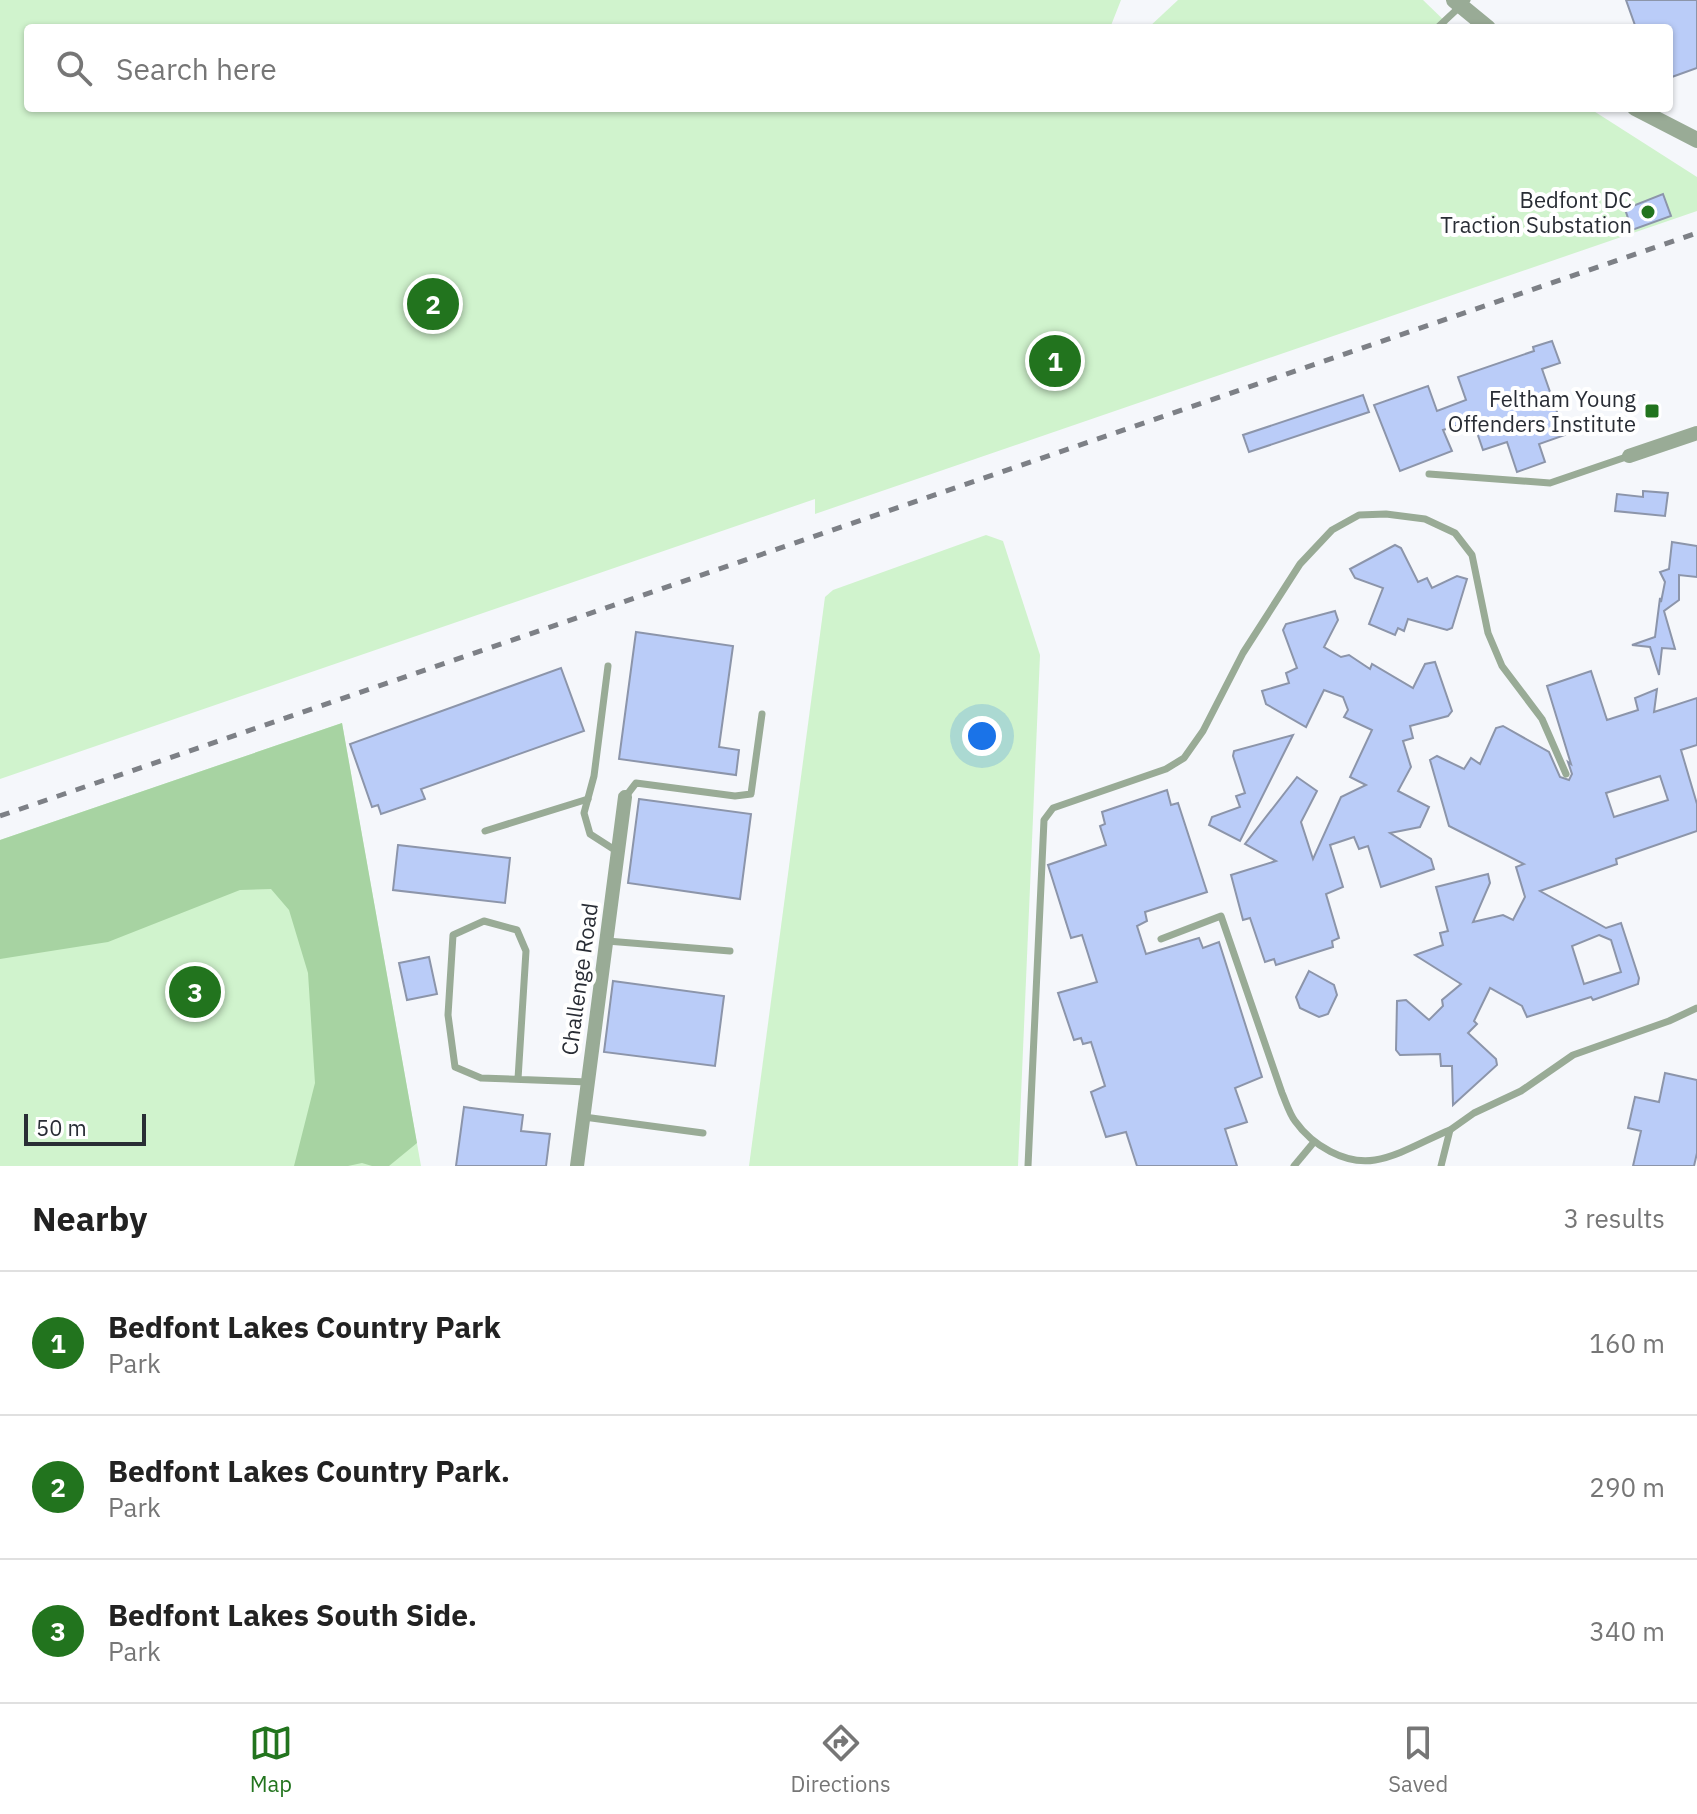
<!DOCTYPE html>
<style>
body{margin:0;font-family:"IBM Plex Sans",sans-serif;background:#f2f2f2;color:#222}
.scale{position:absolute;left:24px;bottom:20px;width:122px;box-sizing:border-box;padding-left:8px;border:4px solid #292d35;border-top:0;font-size:22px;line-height:28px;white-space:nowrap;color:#292d35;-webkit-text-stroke:6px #fff;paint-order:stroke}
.you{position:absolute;left:982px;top:736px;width:28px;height:28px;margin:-20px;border:6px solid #fff;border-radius:50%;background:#1a73e8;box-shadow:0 0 0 12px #1a73e833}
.badge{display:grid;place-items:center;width:52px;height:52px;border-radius:50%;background:#22741e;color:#fff;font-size:26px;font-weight:700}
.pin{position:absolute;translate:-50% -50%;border:4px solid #fff;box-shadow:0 2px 8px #0006}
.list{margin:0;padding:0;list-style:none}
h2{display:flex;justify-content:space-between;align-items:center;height:104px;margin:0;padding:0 32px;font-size:34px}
h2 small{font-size:26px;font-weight:400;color:#767676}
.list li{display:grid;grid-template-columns:52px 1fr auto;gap:24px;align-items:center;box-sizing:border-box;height:144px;padding:0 32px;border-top:2px solid #e0e0e0}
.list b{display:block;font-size:30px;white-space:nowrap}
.list p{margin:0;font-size:26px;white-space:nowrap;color:#767676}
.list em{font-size:26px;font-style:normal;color:#767676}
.icon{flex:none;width:44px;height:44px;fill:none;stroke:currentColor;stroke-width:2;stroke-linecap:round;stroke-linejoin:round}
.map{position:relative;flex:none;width:1697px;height:1166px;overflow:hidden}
.search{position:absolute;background:#fff;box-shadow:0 2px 6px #0004;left:24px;right:24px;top:24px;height:88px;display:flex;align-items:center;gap:20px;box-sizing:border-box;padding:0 28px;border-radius:8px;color:#767676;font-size:30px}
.sheet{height:536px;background:#fff}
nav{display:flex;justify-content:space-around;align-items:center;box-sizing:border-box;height:112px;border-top:2px solid #e0e0e0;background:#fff;font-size:22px;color:#767676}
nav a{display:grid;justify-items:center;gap:4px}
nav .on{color:#22741e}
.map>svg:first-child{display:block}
.green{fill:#d0f3cd}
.forest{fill:#a7d3a2}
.building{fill:#baccf8;stroke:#8c95aa;stroke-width:2;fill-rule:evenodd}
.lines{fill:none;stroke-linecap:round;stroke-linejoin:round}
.service{stroke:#99ab96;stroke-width:7}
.minor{stroke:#99ab96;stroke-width:14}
.tertiary{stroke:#99ab96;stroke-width:16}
.rail{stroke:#7d8086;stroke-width:5;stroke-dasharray:10 10;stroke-linecap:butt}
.poi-dot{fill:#22741e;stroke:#fff;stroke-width:3}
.labels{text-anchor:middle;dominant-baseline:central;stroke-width:8;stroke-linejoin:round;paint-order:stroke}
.poi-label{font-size:22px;fill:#292d35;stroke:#fff;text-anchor:end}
.street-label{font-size:22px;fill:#292d35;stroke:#fff}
</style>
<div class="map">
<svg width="1697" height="1166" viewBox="0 0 1697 1166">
<rect width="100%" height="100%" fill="#f5f7fb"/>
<!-- green -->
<g class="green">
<path d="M 0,0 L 1121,0 L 1110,28 L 28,28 L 28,108 L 1589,108 L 1697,177 L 1697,211 L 815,514 L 815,499 L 0,779 Z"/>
<path d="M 1178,0 L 1423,0 L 1452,28 L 1148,28 Z"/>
<path d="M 986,535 L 1003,541 L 1040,655 L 1018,1166 L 749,1166 L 825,597 L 833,590 Z"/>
<path d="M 342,723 L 421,1166 L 0,1166 L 0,840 Z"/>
</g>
<!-- forest -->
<path class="forest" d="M 342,723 L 417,1143 L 389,1166 L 372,1166 L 362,1163 L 348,1166 L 294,1166 L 315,1083 L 308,973 L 289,910 L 271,889 L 240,890 L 108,942 L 0,959 L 0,840 Z"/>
<!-- building -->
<g class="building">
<path d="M 1626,0 L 1697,0 L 1697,68 L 1669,78 L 1669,28 L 1636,28 Z"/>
<path d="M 1663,194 L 1671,216 L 1632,230 L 1625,209 Z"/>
<path d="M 1552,341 L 1560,363 L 1542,369 L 1565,435 L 1539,444 L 1545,462 L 1517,472 L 1507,442 L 1483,450 L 1473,421 L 1443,430 L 1452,451 L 1400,471 L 1374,405 L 1428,386 L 1437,411 L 1466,400 L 1458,377 L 1534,351 L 1533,347 Z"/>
<path d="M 1363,395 L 1369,412 L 1249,452 L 1243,435 Z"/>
<path d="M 1643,491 L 1668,493 L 1665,516 L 1615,511 L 1617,494 L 1643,497 Z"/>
<path d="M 1672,542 L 1697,546 L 1697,577 L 1679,575 L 1679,600 L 1664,611 L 1675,649 L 1662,648 L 1659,675 L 1650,647 L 1632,645 L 1655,637 L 1660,598 L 1661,602 L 1665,582 L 1660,572 L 1669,569 Z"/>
<path d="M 1395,545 L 1401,548 L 1418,582 L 1427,578 L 1432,588 L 1457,576 L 1467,579 L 1452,628 L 1447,630 L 1408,619 L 1404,631 L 1398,628 L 1395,635 L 1369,624 L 1383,588 L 1355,578 L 1350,569 Z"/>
<path d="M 1335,611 L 1338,620 L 1324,647 L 1341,657 L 1349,655 L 1370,669 L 1372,664 L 1413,688 L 1425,664 L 1435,662 L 1452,711 L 1448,716 L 1410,726 L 1413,738 L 1403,741 L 1411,767 L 1398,791 L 1429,807 L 1420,827 L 1390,833 L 1431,859 L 1434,869 L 1381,887 L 1368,846 L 1359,849 L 1354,837 L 1330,845 L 1343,887 L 1326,894 L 1339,938 L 1332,941 L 1333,947 L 1276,965 L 1274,959 L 1265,962 L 1250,918 L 1243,920 L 1231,875 L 1276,861 L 1245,844 L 1297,777 L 1317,791 L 1301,822 L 1313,859 L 1341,797 L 1366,785 L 1350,777 L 1372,730 L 1344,717 L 1348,710 L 1343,697 L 1324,690 L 1306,727 L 1266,704 L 1262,691 L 1289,683 L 1286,673 L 1297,668 L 1283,630 L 1286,624 Z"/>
<path d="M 636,632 L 733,646 L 719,747 L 739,750 L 736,775 L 619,759 Z"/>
<path d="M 561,668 L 584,731 L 421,789 L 425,799 L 381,814 L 378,805 L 372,807 L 350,744 Z"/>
<path d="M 1591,671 L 1607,720 L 1638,710 L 1635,698 L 1657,689 L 1654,712 L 1697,698 L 1697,745 L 1681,750 L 1697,804 L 1697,831 L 1616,859 L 1617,864 L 1540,891 L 1606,928 L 1621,923 L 1639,978 L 1638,984 L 1593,1000 L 1591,997 L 1527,1017 L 1522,1006 L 1490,988 L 1474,1021 L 1477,1024 L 1468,1033 L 1496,1059 L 1497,1065 L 1453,1105 L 1452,1066 L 1441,1066 L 1440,1054 L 1400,1055 L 1396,1050 L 1397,1001 L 1406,1000 L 1429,1020 L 1443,1006 L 1442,1000 L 1461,984 L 1415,955 L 1443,945 L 1440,933 L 1448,931 L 1436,887 L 1488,874 L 1490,883 L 1473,922 L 1503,915 L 1513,920 L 1525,897 L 1516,867 L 1524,864 L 1449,826 L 1430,760 L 1437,756 L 1464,769 L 1471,758 L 1480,764 L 1496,728 L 1503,726 L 1549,752 L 1560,777 L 1569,780 L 1572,774 L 1568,762 L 1571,764 L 1547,686 ZM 1660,776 L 1668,800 L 1614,817 L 1606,793 ZM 1599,935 L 1611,940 L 1621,972 L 1584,984 L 1572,946 Z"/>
<path d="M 1293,735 L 1240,841 L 1209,825 L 1212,817 L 1240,807 L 1236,796 L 1245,793 L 1233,756 L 1234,751 Z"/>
<path d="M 1167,790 L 1171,805 L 1178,803 L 1207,892 L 1145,912 L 1147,921 L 1137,926 L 1146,954 L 1199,938 L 1203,948 L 1219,942 L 1262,1077 L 1235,1088 L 1247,1122 L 1225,1129 L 1237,1166 L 1137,1166 L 1126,1132 L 1106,1137 L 1091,1092 L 1105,1086 L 1091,1042 L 1083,1044 L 1081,1038 L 1074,1040 L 1058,993 L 1097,982 L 1082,935 L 1071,938 L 1048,865 L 1106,845 L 1100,826 L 1105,824 L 1102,812 Z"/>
<path d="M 639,799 L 751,814 L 740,899 L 628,883 Z"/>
<path d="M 398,845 L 510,858 L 505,903 L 393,890 Z"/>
<path d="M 429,957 L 437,994 L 407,1000 L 399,963 Z"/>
<path d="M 1309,971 L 1334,985 L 1337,995 L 1328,1014 L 1319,1017 L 1300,1008 L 1296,997 Z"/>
<path d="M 613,981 L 724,996 L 715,1066 L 604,1052 Z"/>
<path d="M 1665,1073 L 1697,1080 L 1697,1153 L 1694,1166 L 1633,1166 L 1641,1131 L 1628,1128 L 1635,1097 L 1659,1102 Z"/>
<path d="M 464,1107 L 523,1115 L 521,1131 L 550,1134 L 546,1166 L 456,1166 Z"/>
</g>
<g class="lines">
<!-- service -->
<g class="service">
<path d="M 1437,28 L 1467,0"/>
<path d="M 1429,474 L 1550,483 L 1629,456"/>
<path d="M 608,666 L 594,776 L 584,813 L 590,834 L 618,852"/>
<path d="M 626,796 L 636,783 L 735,796 L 751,794 L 762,714"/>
<path d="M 485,831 L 588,799"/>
<path d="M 1161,939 L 1221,916 L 1282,1093 C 1286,1102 1289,1113 1295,1121 C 1312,1145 1345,1165 1375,1160 C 1400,1156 1427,1139 1450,1130"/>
<path d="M 607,941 L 730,951"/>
<path d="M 518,1079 L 526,951 L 517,930 L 484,921 L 453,935 L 448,1015 L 455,1067 L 481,1078 L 588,1082"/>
<path d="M 584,1117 L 703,1133"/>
<path d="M 1028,1166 L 1044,820 L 1053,808 L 1166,769 L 1184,758 L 1203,731 L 1243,653 L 1300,564 L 1332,530 L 1359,515 L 1386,514 L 1425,519 L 1455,533 L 1472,555 L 1488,633 L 1502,666 L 1542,719 L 1566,774"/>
<path d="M 1294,1166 L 1314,1142"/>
<path d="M 1441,1166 L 1450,1130 L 1474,1113 L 1521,1091 L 1573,1055 L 1669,1021 L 1697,1008"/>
</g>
<!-- minor -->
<g class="minor">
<path d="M 1629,456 L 1697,433"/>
<path d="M 577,1166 L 625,797"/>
</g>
<!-- tertiary -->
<g class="tertiary">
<path d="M 1454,0 L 1488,28"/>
<path d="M 1635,108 L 1697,140"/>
</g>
<!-- rail -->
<path class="rail" d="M 0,816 L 1697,233"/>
</g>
<!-- markers -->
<g class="poi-dot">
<circle cx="1648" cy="212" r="8"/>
<rect x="1644" y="403" width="16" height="16" rx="4"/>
</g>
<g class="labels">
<!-- poi labels -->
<g class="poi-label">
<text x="1632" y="199">Bedfont DC<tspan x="1632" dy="25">Traction Substation</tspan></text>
<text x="1636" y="398">Feltham Young<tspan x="1636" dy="25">Offenders Institute</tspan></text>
</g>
<!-- street labels -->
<g class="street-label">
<text transform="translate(579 979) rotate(-82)">Challenge Road</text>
</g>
</g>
</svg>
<div class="scale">50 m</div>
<div class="you"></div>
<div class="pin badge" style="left:1055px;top:361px">1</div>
<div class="pin badge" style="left:433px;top:304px">2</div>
<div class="pin badge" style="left:195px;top:992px">3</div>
<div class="search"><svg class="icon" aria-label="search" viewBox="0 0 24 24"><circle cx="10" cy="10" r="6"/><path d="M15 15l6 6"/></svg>Search here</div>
</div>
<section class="sheet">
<h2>Nearby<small>3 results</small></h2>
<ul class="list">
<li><span class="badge">1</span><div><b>Bedfont Lakes Country Park</b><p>Park</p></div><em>160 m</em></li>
<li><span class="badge">2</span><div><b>Bedfont Lakes Country Park.</b><p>Park</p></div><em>290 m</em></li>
<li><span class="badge">3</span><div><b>Bedfont Lakes South Side.</b><p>Park</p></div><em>340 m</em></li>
</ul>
</section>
<nav>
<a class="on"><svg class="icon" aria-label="map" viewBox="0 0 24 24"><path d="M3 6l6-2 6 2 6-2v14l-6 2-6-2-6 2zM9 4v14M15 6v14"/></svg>Map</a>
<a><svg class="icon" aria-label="directions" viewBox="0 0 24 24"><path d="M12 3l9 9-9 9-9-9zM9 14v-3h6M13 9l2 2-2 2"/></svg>Directions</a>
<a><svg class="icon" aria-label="saved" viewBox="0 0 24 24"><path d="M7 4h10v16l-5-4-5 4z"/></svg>Saved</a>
</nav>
